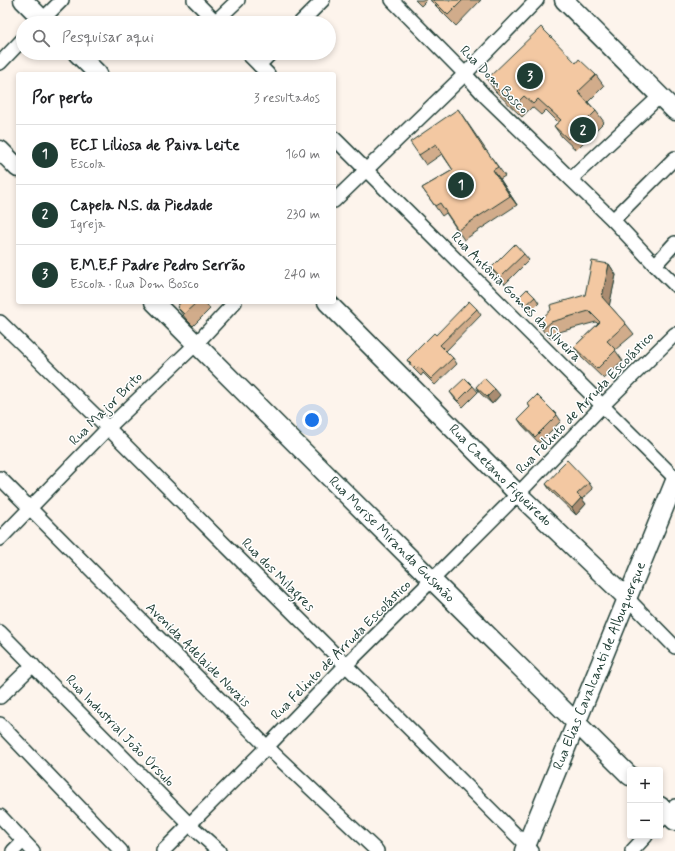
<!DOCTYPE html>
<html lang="pt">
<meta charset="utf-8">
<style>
body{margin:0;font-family:Mynerve,sans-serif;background:#f6f6f6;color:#202124}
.controls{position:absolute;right:12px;bottom:12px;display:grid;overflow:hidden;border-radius:4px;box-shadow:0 2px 6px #0003}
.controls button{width:36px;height:36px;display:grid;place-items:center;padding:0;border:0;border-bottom:1px solid #e0e0e0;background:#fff;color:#202124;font:20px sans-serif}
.you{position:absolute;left:312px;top:420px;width:14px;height:14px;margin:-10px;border:3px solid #fff;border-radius:50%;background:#1a73e8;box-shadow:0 0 0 6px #1a73e833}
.badge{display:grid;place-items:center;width:26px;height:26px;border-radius:50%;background:#1f3d34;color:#fff;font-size:13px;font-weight:700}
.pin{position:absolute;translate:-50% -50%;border:2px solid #fff;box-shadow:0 1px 4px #0006}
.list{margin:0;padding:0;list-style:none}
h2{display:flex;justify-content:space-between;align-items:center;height:52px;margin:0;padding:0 16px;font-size:17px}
h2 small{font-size:13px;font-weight:400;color:#757577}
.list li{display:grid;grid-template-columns:26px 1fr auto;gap:12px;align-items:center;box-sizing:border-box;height:60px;padding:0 16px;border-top:1px solid #e0e0e0}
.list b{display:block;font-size:15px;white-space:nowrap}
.list p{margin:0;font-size:13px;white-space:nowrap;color:#757577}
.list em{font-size:13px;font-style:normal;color:#757577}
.icon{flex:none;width:22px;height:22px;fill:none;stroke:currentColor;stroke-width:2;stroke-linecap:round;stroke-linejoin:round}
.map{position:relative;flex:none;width:675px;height:851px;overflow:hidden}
.search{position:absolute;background:#fff;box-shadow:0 2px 6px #0003;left:16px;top:16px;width:320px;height:44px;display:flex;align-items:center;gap:10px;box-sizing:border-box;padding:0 14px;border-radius:22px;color:#757577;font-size:15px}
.panel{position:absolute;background:#fff;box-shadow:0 2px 6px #0003;left:16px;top:72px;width:320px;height:232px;border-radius:4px}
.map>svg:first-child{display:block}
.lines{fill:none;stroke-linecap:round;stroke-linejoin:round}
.street-casing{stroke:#1f3d34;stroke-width:16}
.secondary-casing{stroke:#1f3d34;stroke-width:21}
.street{stroke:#fff;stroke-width:13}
.secondary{stroke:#fff;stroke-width:18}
.wall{fill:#d1ac8b;stroke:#1f3d34}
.shaded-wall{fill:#aa8c71;stroke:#1f3d34}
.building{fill:#f3c8a2;stroke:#1f3d34}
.labels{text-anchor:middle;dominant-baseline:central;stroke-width:3;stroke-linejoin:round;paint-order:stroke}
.street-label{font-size:14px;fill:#1f3d34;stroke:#fff}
</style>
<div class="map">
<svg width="675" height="851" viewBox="0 0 675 851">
<rect width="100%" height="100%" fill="#fdf4ec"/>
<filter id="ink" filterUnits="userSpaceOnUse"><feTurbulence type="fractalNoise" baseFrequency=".025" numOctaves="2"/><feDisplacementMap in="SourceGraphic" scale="8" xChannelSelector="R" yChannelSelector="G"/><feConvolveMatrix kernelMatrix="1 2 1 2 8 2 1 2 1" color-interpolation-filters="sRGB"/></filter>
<g filter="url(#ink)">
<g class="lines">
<!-- street casing -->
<g class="street-casing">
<g id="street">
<path d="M 194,0 L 217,23"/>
<path d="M 392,0 L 465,74 L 485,96 L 613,220 L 655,265 L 675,285"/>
<path d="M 216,21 L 238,0"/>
<path d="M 39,23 L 62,0"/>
<path d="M 300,23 L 323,0"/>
<path d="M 247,53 L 268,74"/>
<path d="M 0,63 L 23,39"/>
<path d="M 259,65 L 271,53"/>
<path d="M 334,138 L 675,478"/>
<path d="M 571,179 L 660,96"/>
<path d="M 334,201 L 465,74 L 537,0"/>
<path d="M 613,220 L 675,158"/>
<path d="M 655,265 L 675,243"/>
<path d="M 0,322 L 108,428 L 532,851"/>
<path d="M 0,478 L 267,747 L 377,851"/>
<path d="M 0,539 L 108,428 L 196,344 L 235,302"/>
<path d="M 627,598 L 675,647"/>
<path d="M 0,632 L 189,824 L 219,851"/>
<path d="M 0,697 L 33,665"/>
<path d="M 0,724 L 121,851"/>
<path d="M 0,816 L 33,851"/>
<path d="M 660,821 L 675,806"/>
<path d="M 13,851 L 23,841"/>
<path d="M 163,851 L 267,747 L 346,665 L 432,580 L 518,494 L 603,405 L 675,334"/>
<path d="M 632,851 L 646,836"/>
</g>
</g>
<!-- secondary casing -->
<g class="secondary-casing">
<g id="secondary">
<path d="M 23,0 L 46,23"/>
<path d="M 564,0 L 675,111"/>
<path d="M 77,53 L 98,74"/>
<path d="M 0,150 L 18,168"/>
<path id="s1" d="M 154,302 L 432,580 L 630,776"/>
<path id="s2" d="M 327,302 L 518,494 L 627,598"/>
<path d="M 660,806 L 675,821"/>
<path id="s3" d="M 524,851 L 675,481"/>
</g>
</g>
<!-- street -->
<use href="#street" class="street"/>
<!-- secondary -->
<use href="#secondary" class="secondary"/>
</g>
<!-- wall -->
<g class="wall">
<path d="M 415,0 L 427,0 L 421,6 Z"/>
<path d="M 430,0 L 481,0 L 456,26 Z"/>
<path d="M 576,63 L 596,75 L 604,86 L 588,102 L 596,111 L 604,122 L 576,150 L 562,137 L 554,126 L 558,122 L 546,110 L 541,115 L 532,107 L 522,117 L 495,91 L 487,79 Z"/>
<path d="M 458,109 L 486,150 L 505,176 L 500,179 L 517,205 L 464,240 L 446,213 L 442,216 L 422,188 L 453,170 L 442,154 L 426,165 L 419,155 Z"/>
<path d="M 524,254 L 529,260 L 505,284 L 495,274 L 491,268 Z"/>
<path d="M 609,264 L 616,275 L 609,305 L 626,324 L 634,334 L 615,350 L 623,361 L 604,379 L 581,357 L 574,347 L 598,324 L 596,322 L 559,332 L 551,339 L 544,332 L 537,322 L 585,295 Z"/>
<path d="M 535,297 L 539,303 L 529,313 L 522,305 L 517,299 Z"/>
<path d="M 176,302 L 207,302 L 206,303 L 210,309 L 193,326 L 186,319 L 177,307 L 179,305 Z"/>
<path d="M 477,309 L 481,315 L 446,351 L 453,358 L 457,364 L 435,385 L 423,373 L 421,376 L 411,366 L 407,360 L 436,335 Z"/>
<path d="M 473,386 L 478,392 L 463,407 L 455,399 L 450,392 Z"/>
<path d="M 476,387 L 500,395 L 492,404 L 480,393 Z"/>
<path d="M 528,404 L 557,415 L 561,421 L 539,443 L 522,425 L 518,419 L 530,407 Z"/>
<path d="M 589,483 L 593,489 L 582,499 L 586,504 L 576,515 L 550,490 L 546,484 Z"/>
</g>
<!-- shaded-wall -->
<g class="shaded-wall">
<path d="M 493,170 L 500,179 L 517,205 L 510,196 Z"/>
<path d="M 609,264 L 616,275 L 609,307 L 602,297 Z"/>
<path d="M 495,389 L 500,395 L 492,404 L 487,397 Z"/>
<path d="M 581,498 L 586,504 L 576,515 L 572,508 Z"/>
</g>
<!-- building -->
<g class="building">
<path d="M 433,0 L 463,0 L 448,15 Z"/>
<path d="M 541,27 L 551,37 L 576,63 L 579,59 L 596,75 L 578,92 L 596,111 L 568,139 L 554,126 L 561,120 L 538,99 L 533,104 L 524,96 L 514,106 L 487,79 Z"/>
<path d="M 458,109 L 485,151 L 486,150 L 498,167 L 493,170 L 510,196 L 458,230 L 440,203 L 435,206 L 422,188 L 453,170 L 436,144 L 419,155 L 410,142 Z"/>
<path d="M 515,244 L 524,254 L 500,277 L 491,268 Z"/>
<path d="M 592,261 L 609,264 L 602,297 L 626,324 L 607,341 L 616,350 L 597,369 L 574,347 L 600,322 L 589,311 L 551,322 L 543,329 L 537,322 L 551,310 L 550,305 L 585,295 Z"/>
<path d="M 527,289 L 535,297 L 525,306 L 517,299 Z"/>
<path d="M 469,301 L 477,309 L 440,345 L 453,358 L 431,379 L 419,367 L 416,369 L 407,360 L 434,333 L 436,335 Z"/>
<path d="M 180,302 L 197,302 L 184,314 L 177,307 L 180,303 Z"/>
<path d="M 465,378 L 473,386 L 458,401 L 450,392 Z"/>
<path d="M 484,378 L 495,389 L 487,397 L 476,387 Z"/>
<path d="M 537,395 L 557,415 L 535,437 L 518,419 L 530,407 L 528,404 Z"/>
<path d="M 567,460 L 589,483 L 577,494 L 581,498 L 572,508 L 546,484 L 559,470 L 558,469 Z"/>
</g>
</g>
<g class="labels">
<!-- street labels -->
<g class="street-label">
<text transform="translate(494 80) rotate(45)">Rua Dom Bosco</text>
<text transform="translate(516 297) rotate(45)">Rua Antônia Gomes da Silveira</text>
<text transform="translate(585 403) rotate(-46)">Rua Felinto de Arruda Escolástico</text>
<text transform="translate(106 409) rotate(-45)">Rua Major Brito</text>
<text stroke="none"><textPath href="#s2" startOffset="245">Rua Caetano Figueiredo</textPath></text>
<text stroke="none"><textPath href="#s1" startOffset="336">Rua Morise Miranda Gusmão</textPath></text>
<text transform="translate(278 575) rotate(45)">Rua dos Milagres</text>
<text transform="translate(341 650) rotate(-45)">Rua Felinto de Arruda Escolástico</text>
<text transform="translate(198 655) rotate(45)">Avenida Adelaide Novais</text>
<text stroke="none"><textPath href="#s3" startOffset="200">Rua Elias Cavalcanti de Albuquerque</textPath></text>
<text transform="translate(120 731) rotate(46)">Rua Industrial João Úrsulo</text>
</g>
</g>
</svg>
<div class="controls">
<button>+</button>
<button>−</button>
</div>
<div class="you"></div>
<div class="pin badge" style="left:461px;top:185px">1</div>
<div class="pin badge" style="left:583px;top:130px">2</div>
<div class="pin badge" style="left:530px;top:76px">3</div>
<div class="search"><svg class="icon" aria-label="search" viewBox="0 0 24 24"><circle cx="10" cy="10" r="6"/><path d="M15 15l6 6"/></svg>Pesquisar aqui</div>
<section class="panel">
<h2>Por perto<small>3 resultados</small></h2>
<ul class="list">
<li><span class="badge">1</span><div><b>ECI Liliosa de Paiva Leite</b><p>Escola</p></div><em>160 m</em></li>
<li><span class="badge">2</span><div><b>Capela N.S. da Piedade</b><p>Igreja</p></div><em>230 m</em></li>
<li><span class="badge">3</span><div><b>E.M.E.F Padre Pedro Serrão</b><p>Escola · Rua Dom Bosco</p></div><em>240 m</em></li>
</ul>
</section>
</div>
